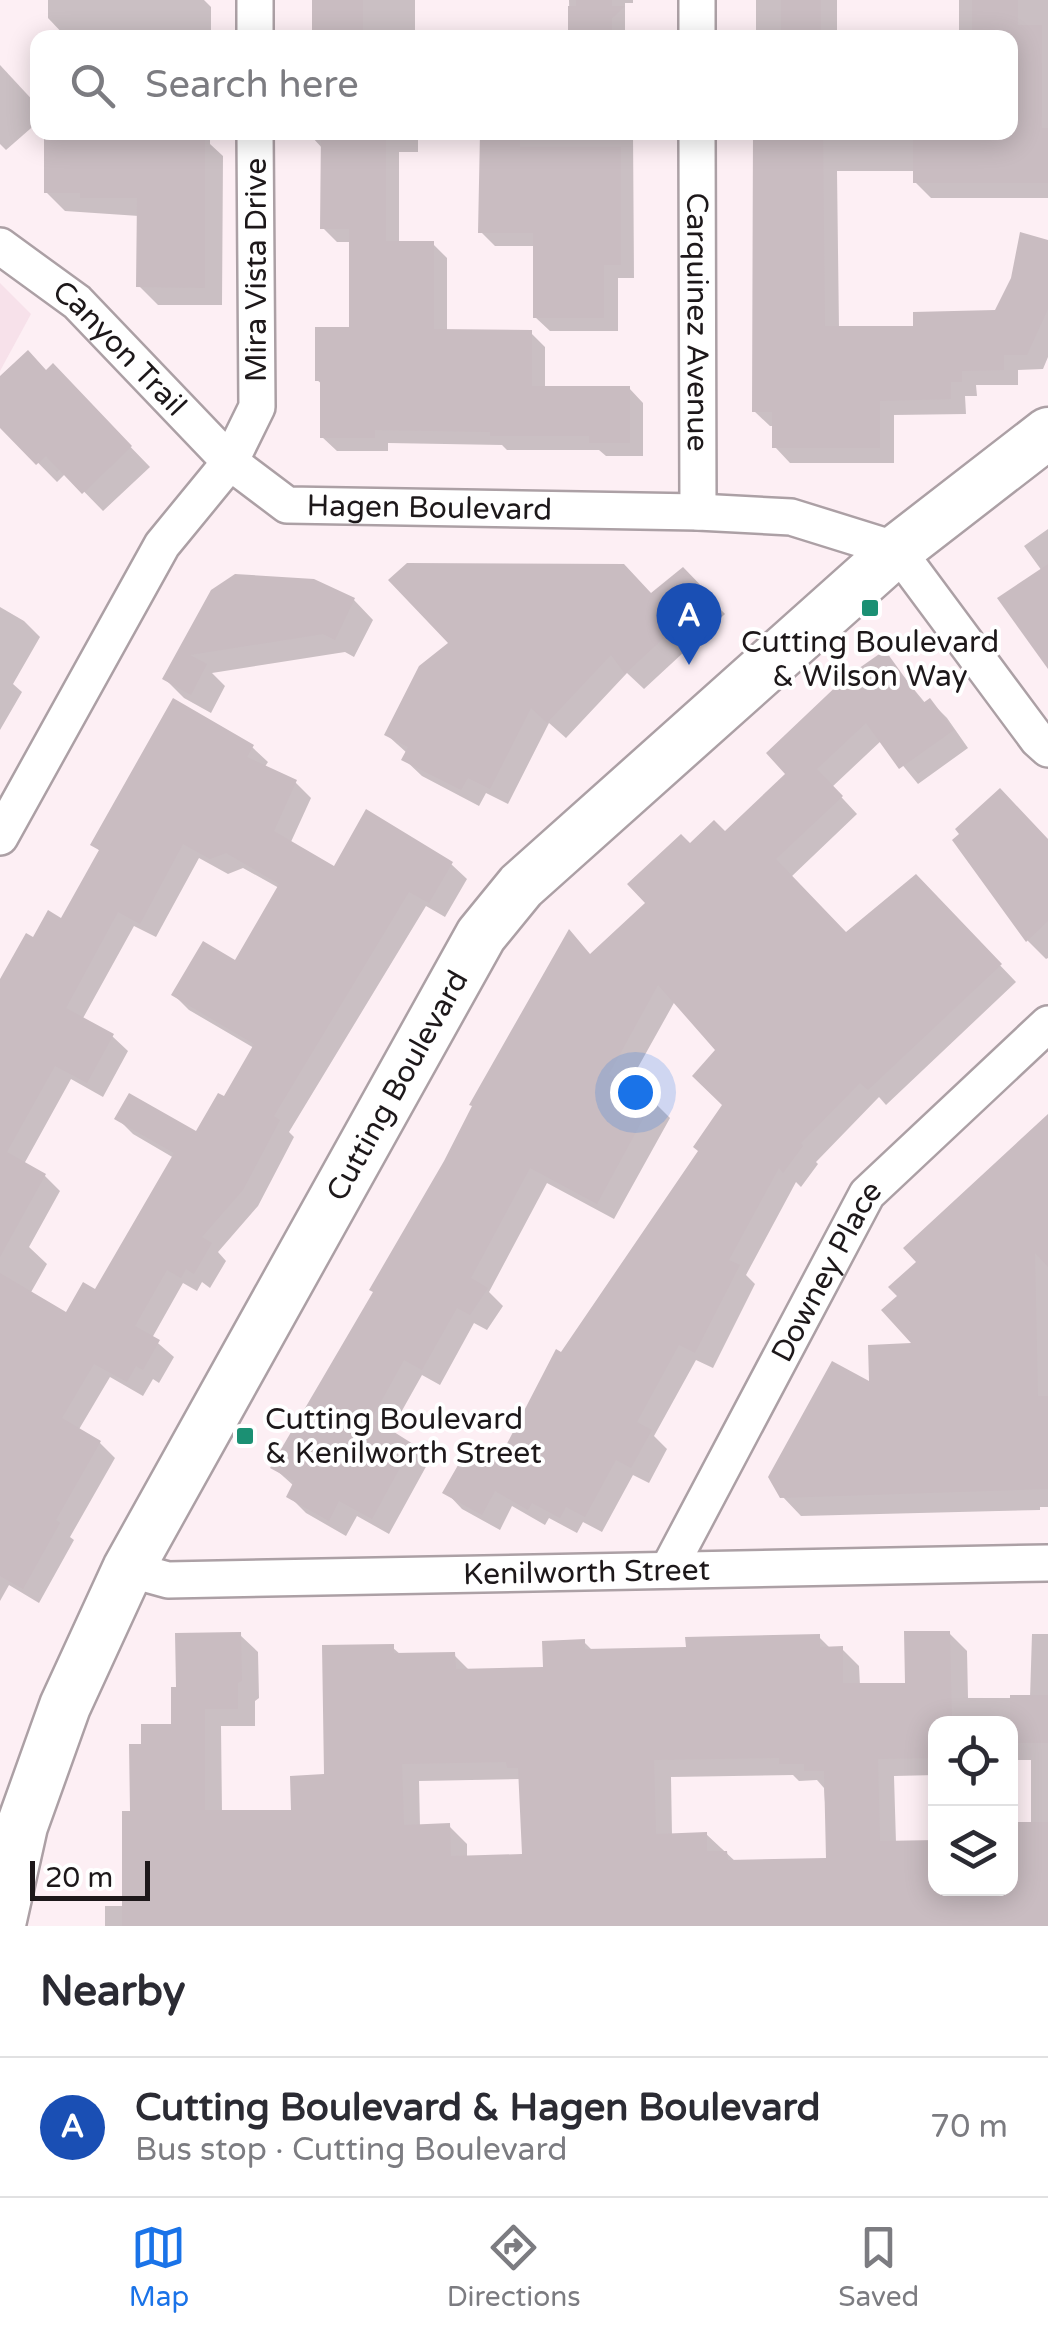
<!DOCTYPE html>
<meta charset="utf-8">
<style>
body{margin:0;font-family:"Varela Round",sans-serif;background:#f2f2f3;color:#2b2b33}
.controls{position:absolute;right:30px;bottom:30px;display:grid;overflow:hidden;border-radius:20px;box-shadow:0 5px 25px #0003}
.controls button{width:90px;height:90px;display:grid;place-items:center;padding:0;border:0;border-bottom:2px solid #e1e1e2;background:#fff;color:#2b2b33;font:50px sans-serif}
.scale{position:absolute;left:30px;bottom:25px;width:120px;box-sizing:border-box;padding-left:10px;border:5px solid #1d181a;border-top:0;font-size:28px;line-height:35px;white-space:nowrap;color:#1d181a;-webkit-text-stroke:8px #fff;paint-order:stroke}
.you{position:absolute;left:635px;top:1092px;width:35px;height:35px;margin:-25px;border:8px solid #fff;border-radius:50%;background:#1a73e8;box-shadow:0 0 0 15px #1a73e833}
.badge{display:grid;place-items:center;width:65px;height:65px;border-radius:50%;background:#1a73e8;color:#fff;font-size:32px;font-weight:700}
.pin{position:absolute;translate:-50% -82px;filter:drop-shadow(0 2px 5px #0008)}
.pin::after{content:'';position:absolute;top:52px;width:35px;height:30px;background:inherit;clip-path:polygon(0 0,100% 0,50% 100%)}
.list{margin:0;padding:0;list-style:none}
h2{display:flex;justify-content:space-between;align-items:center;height:130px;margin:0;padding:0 40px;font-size:42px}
h2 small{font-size:32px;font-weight:400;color:#7c7c81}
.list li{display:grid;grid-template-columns:65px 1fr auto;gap:30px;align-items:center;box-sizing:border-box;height:140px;padding:0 40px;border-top:2px solid #e1e1e2}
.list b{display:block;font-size:38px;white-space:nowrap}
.list p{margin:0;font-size:32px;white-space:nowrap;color:#7c7c81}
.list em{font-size:32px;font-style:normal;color:#7c7c81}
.icon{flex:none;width:55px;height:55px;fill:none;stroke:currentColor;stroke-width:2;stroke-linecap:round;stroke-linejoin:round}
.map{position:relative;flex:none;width:1048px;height:1926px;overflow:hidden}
.search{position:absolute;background:#fff;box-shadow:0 5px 25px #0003;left:30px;right:30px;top:30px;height:110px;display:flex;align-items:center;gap:25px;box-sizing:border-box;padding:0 35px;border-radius:20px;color:#7c7c81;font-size:38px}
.sheet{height:270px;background:#fff}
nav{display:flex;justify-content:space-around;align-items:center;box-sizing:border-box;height:140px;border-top:2px solid #e1e1e2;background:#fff;font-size:28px;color:#7c7c81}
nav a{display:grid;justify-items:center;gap:5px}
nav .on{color:#1a73e8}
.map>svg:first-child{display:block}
.built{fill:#f7e1ea}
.shadow{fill:#0003;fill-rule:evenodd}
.building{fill:#c9bcc1;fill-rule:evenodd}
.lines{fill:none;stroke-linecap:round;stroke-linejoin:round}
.street-casing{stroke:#aca0a5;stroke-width:40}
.secondary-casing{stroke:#aca0a5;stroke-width:55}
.street{stroke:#fff;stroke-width:35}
.secondary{stroke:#fff;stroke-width:50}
.poi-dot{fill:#1b9073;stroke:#fff;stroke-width:4}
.labels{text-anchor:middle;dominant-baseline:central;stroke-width:8;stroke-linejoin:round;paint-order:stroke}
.street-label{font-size:30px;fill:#1d181a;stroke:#fff}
.poi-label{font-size:30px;fill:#1d181a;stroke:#fff}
</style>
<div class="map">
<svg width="1048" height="1926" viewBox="0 0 1048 1926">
<rect width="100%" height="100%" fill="#fdeff4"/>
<!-- built -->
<path class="built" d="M 0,283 L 31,314 L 0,371 Z"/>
<!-- shadow -->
<g class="shadow">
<path d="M 48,0 L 204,0 L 211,7 L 211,38 L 66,37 L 48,18 Z"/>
<path d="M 314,0 L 415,0 L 415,38 L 313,38 Z"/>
<path d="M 569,0 L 633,0 L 633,3 L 625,3 L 625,38 L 570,38 Z"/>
<rect x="756" y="0" width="81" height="38"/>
<path d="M 959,0 L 1048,0 L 1048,198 L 931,198 L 915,182 L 915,171 L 837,171 L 839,329 L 916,329 L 996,312 L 1048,242 L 1048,357 L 1043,369 L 1018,370 L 1018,385 L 976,385 L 977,396 L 965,396 L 966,414 L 894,415 L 894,463 L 790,463 L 775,447 L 775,426 L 770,426 L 754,411 L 756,132 L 1010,132 L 1010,38 L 959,38 Z"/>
<path d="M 0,65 L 38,106 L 38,122 L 6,150 L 0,144 Z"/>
<path d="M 71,132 L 210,132 L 210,144 L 223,156 L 222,305 L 158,305 L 139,286 L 139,216 L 65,211 L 46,192 L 71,142 Z"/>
<path d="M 312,132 L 418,132 L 418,152 L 399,152 L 399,243 L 433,244 L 447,258 L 447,332 L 531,333 L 545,347 L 545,388 L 629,388 L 643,403 L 643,456 L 606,456 L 599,450 L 507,450 L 502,445 L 388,443 L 388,451 L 337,451 L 322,437 L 323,385 L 317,380 L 351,330 L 352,242 L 337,242 L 323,228 L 323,149 L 312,137 Z"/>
<path d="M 483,132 L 633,132 L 634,278 L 618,278 L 618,331 L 550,331 L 535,317 L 535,246 L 495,246 L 481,232 Z"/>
<path d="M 53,367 L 150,467 L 103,511 L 66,473 L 57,482 L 0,424 L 0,380 L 47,373 Z"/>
<path d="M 1048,529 L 1048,662 L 1042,571 L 1024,546 Z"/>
<path d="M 683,571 L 725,614 L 644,689 L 627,673 L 566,738 L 549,723 L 508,804 L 486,793 L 479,806 L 422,776 L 404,759 L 407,753 L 387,735 L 652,596 Z"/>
<path d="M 213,592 L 354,600 L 373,620 L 354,657 L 345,652 L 212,673 L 225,686 L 211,713 L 184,698 L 165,679 Z"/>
<path d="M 0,607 L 24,621 L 40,637 L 13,684 L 22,692 L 0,730 Z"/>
<path d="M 884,653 L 926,704 L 930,701 L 947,718 L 968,748 L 918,784 L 882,740 L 832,787 L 857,814 L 791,877 L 846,935 L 932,894 L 1016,982 L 886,1105 L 879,1097 L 816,1162 L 818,1164 L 801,1187 L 796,1182 L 746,1275 L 755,1284 L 713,1368 L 696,1360 L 654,1436 L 667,1449 L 649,1483 L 633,1475 L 602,1532 L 583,1522 L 577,1533 L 549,1518 L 545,1525 L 512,1506 L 500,1530 L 462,1509 L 446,1492 L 499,1464 L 562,1356 L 700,1152 L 725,1105 L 718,1050 L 675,1001 L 627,1087 L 653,1101 L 670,1118 L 614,1219 L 547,1183 L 489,1292 L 503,1306 L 487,1330 L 474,1323 L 440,1385 L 422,1375 L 390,1432 L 428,1463 L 389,1534 L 357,1516 L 346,1536 L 306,1513 L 289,1496 L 294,1486 L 274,1468 L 591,956 L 649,903 L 690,847 L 725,834 L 789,774 Z"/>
<path d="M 252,747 L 268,762 L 264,768 L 295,782 L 311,798 L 290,844 L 334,869 L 451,864 L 467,879 L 445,917 L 426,906 L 289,1132 L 294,1137 L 258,1206 L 218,1252 L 226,1261 L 210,1288 L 202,1282 L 197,1291 L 183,1283 L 152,1338 L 174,1357 L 159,1383 L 153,1379 L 143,1396 L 110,1377 L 78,1431 L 100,1443 L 115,1458 L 70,1537 L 74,1540 L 39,1603 L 9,1585 L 0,1601 L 0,984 L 34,940 L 62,921 L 101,852 L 93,844 ZM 199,858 L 228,874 L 243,868 L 279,888 L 236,963 L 174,995 L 189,1010 L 254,1048 L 225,1100 L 197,1135 L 117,1118 L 133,1134 L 174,1158 L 96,1292 L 67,1316 L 30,1294 L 47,1264 L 29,1247 L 60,1191 L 45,1176 L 24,1164 L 71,1079 L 103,1097 L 128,1051 L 112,1036 L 82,1020 L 134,926 L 156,937 Z"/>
<path d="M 1048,841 L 1048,958 L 1046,959 L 1027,940 Z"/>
<path d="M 1048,1117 L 1048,1507 L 1040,1507 L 1040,1510 L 801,1516 L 782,1496 L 871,1385 L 917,1346 L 900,1296 L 919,1262 Z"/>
<path d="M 949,1633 L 967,1651 L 968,1698 L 1030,1698 L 1032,1634 L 1048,1634 L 1048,1926 L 105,1926 L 105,1906 L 124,1906 L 132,1813 L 143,1747 L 174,1726 L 240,1635 L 258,1652 L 259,1698 L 255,1701 L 255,1726 L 221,1726 L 222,1813 L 294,1812 L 327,1777 L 392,1647 L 401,1655 L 454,1655 L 470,1671 L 545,1669 L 584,1642 L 593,1651 L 688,1650 L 819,1637 L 831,1649 L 842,1649 L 859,1666 L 860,1686 L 908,1686 ZM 936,1724 L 1010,1724 L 1010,1760 L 1031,1760 L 1031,1824 L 1010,1888 L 936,1888 L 896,1843 L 894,1776 L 936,1775 ZM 793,1775 L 799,1781 L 817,1780 L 824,1788 L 829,1860 L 736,1862 L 706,1834 L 672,1836 L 671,1777 ZM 521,1779 L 524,1856 L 467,1858 L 467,1844 L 449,1826 L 420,1827 L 419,1781 Z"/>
</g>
<!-- building -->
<g class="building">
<rect x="312" y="0" width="51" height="37"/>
<path d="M 576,0 L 612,0 L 612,6 L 625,6 L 612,18 L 612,35 L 568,38 L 568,6 L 576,6 Z"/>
<rect x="781" y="0" width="40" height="38"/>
<path d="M 972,0 L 1018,0 L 1018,25 L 1042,25 L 1042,128 L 1048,128 L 1048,183 L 913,183 L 913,132 L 1010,132 L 1010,38 L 972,38 Z"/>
<path d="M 44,132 L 205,135 L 205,288 L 136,287 L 137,198 L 80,198 L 80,193 L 44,193 Z"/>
<path d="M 321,132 L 386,132 L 386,241 L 434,241 L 434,329 L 532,330 L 532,386 L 630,386 L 630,443 L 589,443 L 589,436 L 490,436 L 490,432 L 375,430 L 375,438 L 320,438 L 320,381 L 315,381 L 315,327 L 349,327 L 349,229 L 320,229 Z"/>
<path d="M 480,132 L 520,132 L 520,147 L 621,147 L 621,265 L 604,265 L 604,318 L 533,318 L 533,233 L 478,233 Z"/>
<path d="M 753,132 L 823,132 L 825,326 L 913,326 L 913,312 L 995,310 L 1011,278 L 1020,232 L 1048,240 L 1048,309 L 1027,355 L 1004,355 L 1004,370 L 962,371 L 962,382 L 951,382 L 951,399 L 880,401 L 880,448 L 772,448 L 772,412 L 752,412 Z"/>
<path d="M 28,350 L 46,370 L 53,363 L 132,446 L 82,494 L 46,456 L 36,465 L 0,428 L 0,376 Z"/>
<path d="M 407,563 L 624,564 L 651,593 L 683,567 L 710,595 L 625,674 L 611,655 L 547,723 L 531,708 L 490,789 L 468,778 L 461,790 L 401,760 L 408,747 L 384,735 L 419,666 L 448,643 L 388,580 Z"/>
<path d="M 1048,564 L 1048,669 L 997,598 Z"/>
<path d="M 235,574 L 314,579 L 355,598 L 335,640 L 323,634 L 190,655 L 207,664 L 191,695 L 162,679 L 211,590 Z"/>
<path d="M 885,650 L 923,703 L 930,698 L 954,730 L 899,769 L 866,723 L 817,769 L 843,796 L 776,859 L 846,932 L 916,874 L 1002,964 L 868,1090 L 860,1083 L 801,1143 L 803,1146 L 783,1173 L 779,1168 L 729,1260 L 740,1265 L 695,1353 L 679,1345 L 637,1422 L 652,1430 L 631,1468 L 616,1460 L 585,1517 L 566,1507 L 560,1518 L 532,1503 L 528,1510 L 495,1491 L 482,1515 L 442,1493 L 469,1446 L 498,1461 L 556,1349 L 561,1352 L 698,1151 L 693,1147 L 722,1105 L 692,1076 L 715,1050 L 658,985 L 609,1074 L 654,1099 L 597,1204 L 530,1168 L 471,1278 L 488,1288 L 470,1315 L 457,1308 L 422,1370 L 404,1360 L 372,1418 L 413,1444 L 372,1519 L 339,1501 L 329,1521 L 286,1497 L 294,1481 L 270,1468 L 373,1292 L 369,1290 L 444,1161 L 472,1106 L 469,1105 L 569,929 L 590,954 L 645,903 L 627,884 L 681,834 L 690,843 L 714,820 L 725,831 L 785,774 L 766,753 L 845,678 Z"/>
<path d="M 173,698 L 254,745 L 247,757 L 297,780 L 274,831 L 334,866 L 366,809 L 453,862 L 429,903 L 409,892 L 274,1116 L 280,1120 L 243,1190 L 202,1237 L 212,1243 L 194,1274 L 186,1269 L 181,1278 L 167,1270 L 135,1326 L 160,1340 L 143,1370 L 136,1366 L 127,1382 L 94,1364 L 62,1418 L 101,1441 L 56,1520 L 60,1523 L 23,1589 L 0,1576 L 0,1273 L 66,1312 L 83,1282 L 95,1289 L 174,1153 L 114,1119 L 129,1093 L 196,1131 L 218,1093 L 224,1096 L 254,1044 L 171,995 L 203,941 L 235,960 L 279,884 L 226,853 L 210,859 L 183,844 L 140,924 L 118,912 L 66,1008 L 114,1034 L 87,1083 L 55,1066 L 7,1152 L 46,1174 L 0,1257 L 0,979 L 26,933 L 33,937 L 48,910 L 61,918 L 99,850 L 90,845 Z"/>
<path d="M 1000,788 L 1048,839 L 1048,921 L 1026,942 L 952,840 L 959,834 L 955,829 Z"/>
<path d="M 1048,1114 L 1048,1267 L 1035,1253 L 1038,1396 L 1048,1396 L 1048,1489 L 780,1498 L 768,1477 L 832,1361 L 869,1381 L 868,1345 L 911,1343 L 881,1310 L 897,1296 L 888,1287 L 916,1262 L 903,1248 Z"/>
<path d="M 904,1631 L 950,1631 L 952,1724 L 936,1724 L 936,1758 L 878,1759 L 880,1841 L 936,1840 L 936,1888 L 1010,1888 L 1010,1822 L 1048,1822 L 1048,1926 L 122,1926 L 122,1811 L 130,1811 L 129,1744 L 141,1744 L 141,1724 L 171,1724 L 171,1687 L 176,1687 L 175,1633 L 241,1632 L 242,1681 L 238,1683 L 238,1709 L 205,1709 L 205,1810 L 291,1810 L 290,1776 L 324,1774 L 322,1645 L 394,1644 L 394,1653 L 455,1652 L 456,1669 L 543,1667 L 542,1641 L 585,1639 L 585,1649 L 686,1647 L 685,1637 L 820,1634 L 820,1647 L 843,1646 L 843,1683 L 905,1683 ZM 779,1758 L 779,1764 L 804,1764 L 804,1771 L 824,1771 L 826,1858 L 728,1860 L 727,1851 L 707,1851 L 707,1832 L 656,1834 L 654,1760 ZM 506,1762 L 507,1768 L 518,1768 L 522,1854 L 451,1856 L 450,1823 L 404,1825 L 402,1764 Z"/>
<rect x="1010" y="1695" width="38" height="48"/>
</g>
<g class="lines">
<!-- street casing -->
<g class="street-casing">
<g id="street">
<path d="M 255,0 L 255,38"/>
<path d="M 697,0 L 697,38"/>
<path id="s1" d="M 697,132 L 698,512"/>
<path id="s2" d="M 0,246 L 77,302 L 230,462 L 257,407 L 255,132"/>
<path id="s3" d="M 0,837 L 162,545 L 230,462 L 287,505 L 698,512 L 791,517 L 897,550 L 1038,740 L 1048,749"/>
<path id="s4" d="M 128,1569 L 168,1580 L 1048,1563"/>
<path id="s5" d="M 668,1570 L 867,1194 L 1048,1024"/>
</g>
</g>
<!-- secondary casing -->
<g class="secondary-casing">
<g id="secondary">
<path id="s6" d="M 0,1924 L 22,1826 L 65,1706 L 128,1569 L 481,935 L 521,886 L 897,550 L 1048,433"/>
</g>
</g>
<!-- street -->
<use href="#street" class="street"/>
<!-- secondary -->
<use href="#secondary" class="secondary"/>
</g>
<!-- markers -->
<g class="poi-dot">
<rect x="860" y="598" width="20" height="20" rx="5"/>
<rect x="235" y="1426" width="20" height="20" rx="5"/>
</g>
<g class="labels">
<!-- street labels -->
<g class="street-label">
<text transform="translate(256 270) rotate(-90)">Mira Vista Drive</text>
<text stroke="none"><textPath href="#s1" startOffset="190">Carquinez Avenue</textPath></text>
<text stroke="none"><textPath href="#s2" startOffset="158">Canyon Trail</textPath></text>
<text stroke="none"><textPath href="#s3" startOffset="655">Hagen Boulevard</textPath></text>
<text stroke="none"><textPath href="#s6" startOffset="932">Cutting Boulevard</textPath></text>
<text stroke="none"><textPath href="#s5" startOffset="338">Downey Place</textPath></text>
<text stroke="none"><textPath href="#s4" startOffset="460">Kenilworth Street</textPath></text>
</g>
<!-- poi labels -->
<g class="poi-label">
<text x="870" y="642">Cutting Boulevard<tspan x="870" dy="34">&amp; Wilson Way</tspan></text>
<text x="265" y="1419" text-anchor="start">Cutting Boulevard<tspan x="265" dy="34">&amp; Kenilworth Street</tspan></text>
</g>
</g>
</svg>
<div class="controls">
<button><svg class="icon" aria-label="locate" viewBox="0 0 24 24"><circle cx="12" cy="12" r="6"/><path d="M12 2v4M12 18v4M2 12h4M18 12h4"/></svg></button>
<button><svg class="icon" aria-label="layers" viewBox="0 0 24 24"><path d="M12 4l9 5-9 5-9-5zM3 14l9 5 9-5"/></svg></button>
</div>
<div class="scale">20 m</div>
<div class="you"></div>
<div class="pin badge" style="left:689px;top:665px;background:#1a4fb4">A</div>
<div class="search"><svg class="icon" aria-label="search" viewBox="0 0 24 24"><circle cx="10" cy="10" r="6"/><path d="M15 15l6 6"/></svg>Search here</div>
</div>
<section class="sheet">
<h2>Nearby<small></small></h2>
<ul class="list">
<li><span class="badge" style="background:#1a4fb4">A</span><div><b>Cutting Boulevard &amp; Hagen Boulevard</b><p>Bus stop · Cutting Boulevard</p></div><em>70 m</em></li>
</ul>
</section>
<nav>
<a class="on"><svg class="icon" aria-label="map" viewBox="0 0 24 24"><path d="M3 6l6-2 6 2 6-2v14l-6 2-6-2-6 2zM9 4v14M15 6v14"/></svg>Map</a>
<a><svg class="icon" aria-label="directions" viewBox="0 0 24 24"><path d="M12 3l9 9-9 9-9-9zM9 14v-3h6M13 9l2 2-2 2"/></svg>Directions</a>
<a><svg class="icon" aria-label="saved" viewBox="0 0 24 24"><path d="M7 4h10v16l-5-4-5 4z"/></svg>Saved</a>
</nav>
